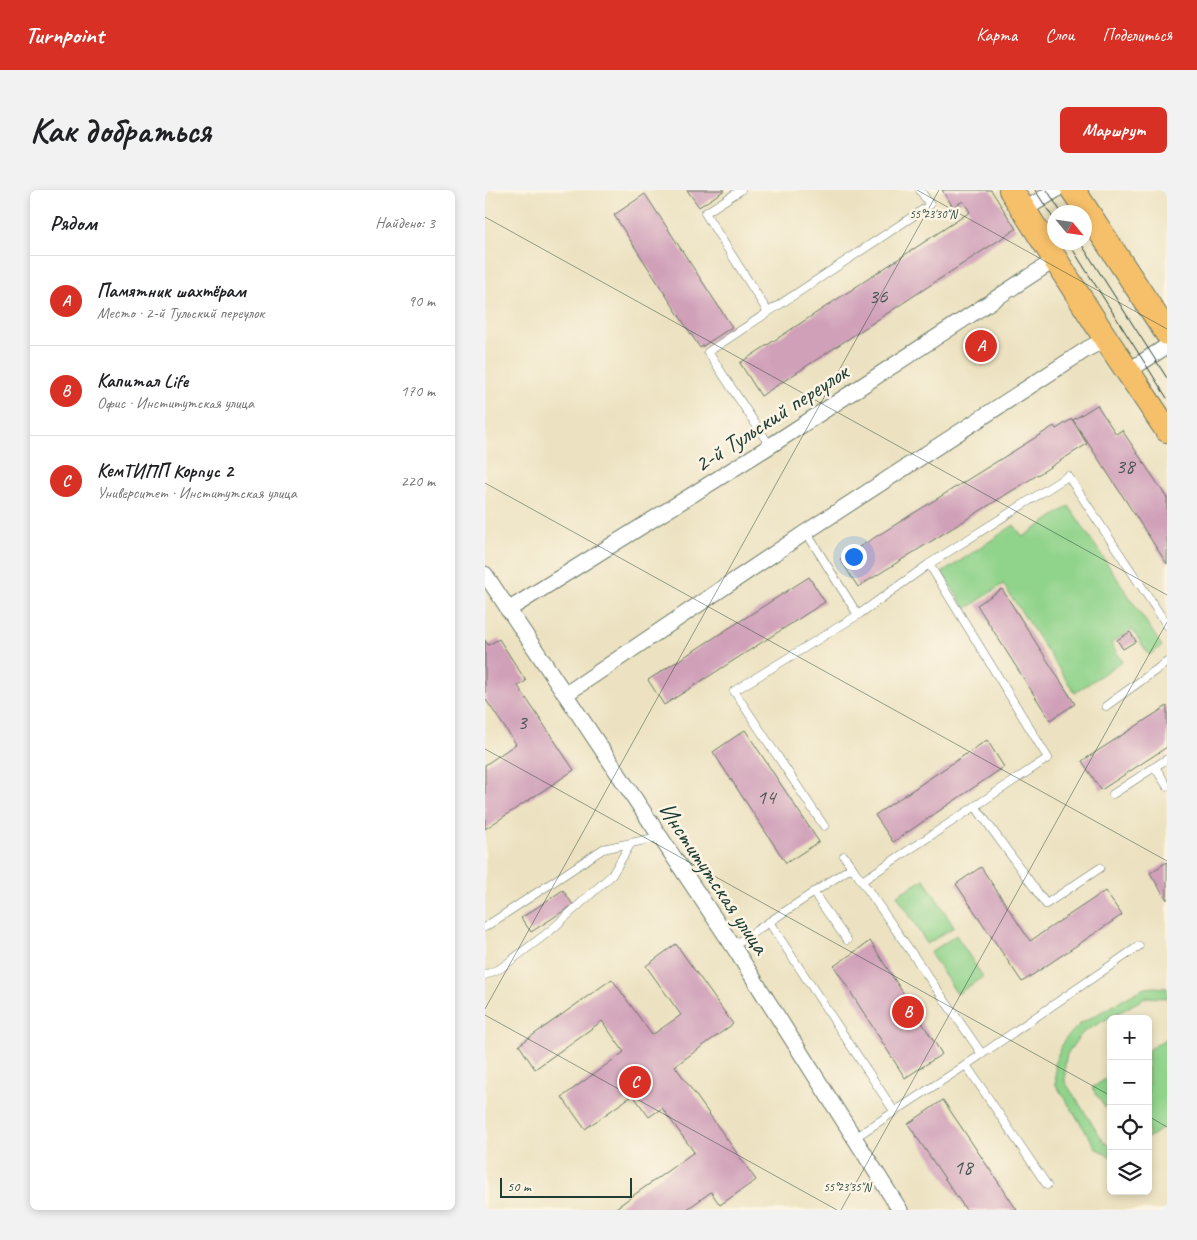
<!DOCTYPE html>
<html lang="ru">
<meta charset="utf-8">
<style>
body{margin:0;font-family:Caveat,sans-serif;background:#f2f2f2;color:#202124}
.controls{position:absolute;right:15px;bottom:15px;display:grid;overflow:hidden;border-radius:8px;box-shadow:0 2px 8px #0003}
.controls button{width:45px;height:45px;display:grid;place-items:center;padding:0;border:0;border-bottom:1px solid #e0e0e0;background:#fff;color:#202124;font:25px sans-serif}
.compass{position:absolute;left:562px;top:15px;width:45px;height:45px;border-radius:50%;background:#fff;box-shadow:0 2px 8px #0003;rotate:119deg}
.scale{position:absolute;left:15px;bottom:12px;width:132px;box-sizing:border-box;padding-left:5px;border:2px solid #1f3d34;border-top:0;font-size:14px;line-height:18px;white-space:nowrap;color:#1f3d34;-webkit-text-stroke:4px #fcf5e5;paint-order:stroke}
.you{position:absolute;left:368px;top:366px;width:18px;height:18px;margin:-12px;border:4px solid #fff;border-radius:50%;background:#1a73e8;box-shadow:0 0 0 8px #1a73e833}
.badge{display:grid;place-items:center;width:32px;height:32px;border-radius:50%;background:#d93025;color:#fff;font-size:16px;font-weight:700}
.pin{position:absolute;translate:-50% -50%;border:2px solid #fff;box-shadow:0 1px 5px #0006}
.list{margin:0;padding:0;list-style:none}
h2{display:flex;justify-content:space-between;align-items:center;height:65px;margin:0;padding:0 20px;font-size:21px}
h2 small{font-size:16px;font-weight:400;color:#757577}
.list li{display:grid;grid-template-columns:32px 1fr auto;gap:15px;align-items:center;box-sizing:border-box;height:90px;padding:0 20px;border-top:1px solid #e0e0e0}
.list b{display:block;font-size:19px;white-space:nowrap}
.list p{margin:0;font-size:16px;white-space:nowrap;color:#757577}
.list em{font-size:16px;font-style:normal;color:#757577}
.icon{flex:none;width:28px;height:28px;fill:none;stroke:currentColor;stroke-width:2;stroke-linecap:round;stroke-linejoin:round}
.map{position:relative;flex:none;width:682px;height:1020px;overflow:hidden;border-radius:8px}
header{display:flex;align-items:center;gap:30px;box-sizing:border-box;height:70px;padding:0 25px;background:#d93025;color:#fff}
header strong{font-size:24px}
nav{display:flex;gap:28px;margin-inline-start:auto;font-size:18px}
.intro{display:flex;align-items:center;justify-content:space-between;box-sizing:border-box;height:120px;padding:0 30px}
h1{margin:0;font-size:35px}
.button{padding:12px 22px;border-radius:8px;background:#d93025;color:#fff;font-size:18px;font-weight:700}
main{display:flex;gap:30px;padding:0 30px}
aside{flex:1;background:#fff;border-radius:8px;box-shadow:0 2px 8px #0003}
.map>svg:first-child{display:block}
.green{fill:#90d38b;stroke:#588860}
.building{fill:#d0a0b9}
.lines{fill:none;stroke-linecap:round;stroke-linejoin:round}
.lane-casing{stroke:#677765;stroke-width:9}
.street-casing{stroke:#677765;stroke-width:17}
.primary-casing{stroke:#677765;stroke-width:26}
.lane{stroke:#fff;stroke-width:8}
.street{stroke:#fff;stroke-width:15}
.primary{stroke:#f6c06b;stroke-width:24}
.tram{stroke:#1f3d34;stroke-width:1}
.ticks{fill:none;stroke:#1f3d34;stroke-width:1;stroke-opacity:0.45}
.labels{text-anchor:middle;dominant-baseline:central;stroke-width:5;stroke-linejoin:round;paint-order:stroke}
.number-label{font-size:21px;fill:#4b5655}
.street-label{font-size:24px;fill:#1f3d34;stroke:#fcf5e5}
.ticks-label{font-size:12px;text-anchor:middle;fill:#1f3d34;stroke:#fcf5e5;stroke-width:5;stroke-linejoin:round;paint-order:stroke}
</style>
<header>
<strong>Turnpoint</strong>
<nav><a>Карта</a><a>Слои</a><a>Поделиться</a></nav>
</header>
<div class="intro"><h1>Как добраться</h1><a class="button">Маршрут</a></div>
<main>
<aside>
<h2>Рядом<small>Найдено: 3</small></h2>
<ul class="list">
<li><span class="badge">A</span><div><b>Памятник шахтёрам</b><p>Место · 2-й Тульский переулок</p></div><em>90 m</em></li>
<li><span class="badge">B</span><div><b>Капитал Life</b><p>Офис · Институтская улица</p></div><em>170 m</em></li>
<li><span class="badge">C</span><div><b>КемТИПП Корпус 2</b><p>Университет · Институтская улица</p></div><em>220 m</em></li>
</ul>
</aside>
<div class="map">
<svg width="682" height="1020" viewBox="0 0 682 1020">
<rect width="100%" height="100%" fill="#fcf5e5"/>
<filter id="ink" filterUnits="userSpaceOnUse"><feTurbulence type="fractalNoise" baseFrequency=".02" numOctaves="2"/><feDisplacementMap in="SourceGraphic" scale="10" xChannelSelector="R" yChannelSelector="G"/><feConvolveMatrix kernelMatrix="1 2 1 2 8 2 1 2 1" color-interpolation-filters="sRGB"/></filter>
<filter id="wash" filterUnits="userSpaceOnUse"><feTurbulence type="fractalNoise" baseFrequency=".0096" numOctaves="4" result="noise"/><feDisplacementMap in="SourceGraphic" scale="20" xChannelSelector="R" yChannelSelector="G"/><feGaussianBlur stdDeviation="1.12" result="paint"/><feColorMatrix in="noise" values="0 0 0 0 0 0 0 0 0 0 0 0 0 0 0 0 0 1.4 0 .05"/><feComposite in="paint" operator="in"/></filter>
<g filter="url(#wash)">
<rect width="100%" height="100%" fill="#ece2c1"/>
<!-- green -->
<g class="green">
<path d="M 584,316 L 677,456 L 664,465 L 647,439 L 626,453 L 637,471 L 590,503 L 518,394 L 481,419 L 457,383 L 529,335 L 538,347 Z"/>
<path d="M 439,689 L 469,737 L 442,754 L 412,705 Z"/>
<path d="M 471,745 L 498,787 L 472,804 L 445,763 Z"/>
<path d="M 670,797 L 682,798 L 682,808 L 662,807 L 600,841 L 593,848 L 582,864 L 580,873 L 580,892 L 619,952 L 626,957 L 626,967 L 612,959 L 571,895 L 570,872 L 579,850 L 595,834 L 659,798 Z"/>
<path d="M 682,848 L 682,935 L 663,948 L 663,860 Z"/>
<path d="M 626,885 L 626,926 L 607,898 Z"/>
</g>
<g id="blocks">
<!-- building -->
<g class="building">
<path d="M 202,0 L 240,0 L 214,17 Z"/>
<path d="M 457,0 L 506,0 L 531,39 L 276,206 L 255,173 L 485,22 L 478,11 L 468,17 Z"/>
<path d="M 160,4 L 247,137 L 215,158 L 129,25 Z"/>
<path d="M 612,215 L 631,244 L 637,240 L 682,308 L 682,374 L 588,230 Z"/>
<path d="M 587,229 L 602,254 L 373,397 L 355,369 L 569,236 L 571,239 Z"/>
<path d="M 324,387 L 340,412 L 179,515 L 163,490 Z"/>
<path d="M 517,399 L 590,514 L 565,530 L 492,415 Z"/>
<path d="M 645,442 L 651,451 L 638,459 L 632,450 Z"/>
<path d="M 14,449 L 41,491 L 33,496 L 89,580 L 0,639 L 0,575 L 31,554 L 1,510 L 0,510 L 0,450 L 3,455 Z"/>
<path d="M 682,516 L 682,557 L 616,600 L 597,571 Z"/>
<path d="M 260,540 L 334,652 L 301,673 L 228,562 Z"/>
<path d="M 502,550 L 519,577 L 408,652 L 390,625 Z"/>
<path d="M 682,672 L 682,710 L 665,683 Z"/>
<path d="M 496,677 L 545,751 L 620,701 L 637,725 L 537,792 L 471,694 Z"/>
<path d="M 78,700 L 88,715 L 46,742 L 36,728 Z"/>
<path d="M 385,751 L 457,864 L 420,888 L 349,776 Z"/>
<path d="M 191,754 L 248,834 L 190,876 L 271,990 L 235,1015 L 226,1002 L 201,1020 L 128,1020 L 209,962 L 177,918 L 164,927 L 148,905 L 100,939 L 77,907 L 139,862 L 117,831 L 50,879 L 34,855 L 127,789 L 167,845 L 196,825 L 161,776 Z"/>
<path d="M 458,910 L 532,1020 L 481,1020 L 423,934 Z"/>
</g>
</g>
</g>
<g filter="url(#ink)">
<use href="#blocks" fill-opacity="0" stroke="#677765" stroke-width="1"/>
<g class="lines">
<!-- lane casing -->
<g class="lane-casing">
<g id="lane">
<path d="M 256,0 L 220,23 L 283,122"/>
<path d="M 285,256 L 223,162 L 445,15 L 435,0"/>
<path d="M 321,342 L 373,425"/>
<path d="M 621,516 L 682,472"/>
<path d="M 670,577 L 682,596"/>
<path d="M 628,604 L 682,569"/>
<path d="M 490,616 L 561,714 L 615,678"/>
<path d="M 339,636 L 249,501 L 373,425 L 444,374 L 583,286 L 682,435"/>
<path d="M 359,666 L 367,677"/>
<path d="M 377,691 L 563,568 L 444,374"/>
<path d="M 328,702 L 362,750"/>
<path d="M 284,732 L 409,921"/>
<path d="M 0,737 L 118,659 L 174,647"/>
<path d="M 248,756 L 367,677 L 497,864"/>
<path d="M 0,785 L 16,778 L 65,741 L 127,685 L 146,653"/>
<path d="M 481,875 L 562,995"/>
<path d="M 369,948 L 481,875 L 654,756"/>
</g>
</g>
<!-- street casing -->
<g class="street-casing">
<g id="street">
<path d="M 539,20 L 571,0"/>
<path d="M 643,181 L 682,156"/>
<path d="M 0,384 L 248,756 L 415,1020"/>
<path d="M 23,420 L 285,256 L 571,69"/>
<path d="M 81,504 L 321,342 L 602,159 L 621,149"/>
</g>
</g>
<!-- primary casing -->
<g class="primary-casing">
<g id="primary">
<path d="M 526,0 L 621,149 L 682,240"/>
<path d="M 588,0 L 682,143"/>
</g>
</g>
<!-- lane -->
<use href="#lane" class="lane"/>
<!-- street -->
<use href="#street" class="street"/>
<!-- primary -->
<use href="#primary" class="primary"/>
<!-- tram -->
<g class="tram">
<path d="M 550,0 L 570,31"/>
<path d="M 562,0 L 576,22"/>
<path d="M 583,52 L 682,208"/>
<path d="M 595,52 L 682,188"/>
</g>
</g>
</g>
<!-- ticks -->
<path class="ticks" d="M 432,0 L 682,139M 0,27 L 682,405M 0,293 L 682,671M 0,559 L 626,906M 0,819 L 454,0M 0,825 L 352,1020M 663,926 L 682,937M 356,1020 L 682,432"/>
<g class="labels">
<!-- number labels -->
<g class="number-label">
<text x="393" y="106">36</text>
<text x="640" y="276">38</text>
<text x="37" y="532">3</text>
<text x="281" y="607">14</text>
<text x="478" y="977">18</text>
</g>
<!-- street labels -->
<g class="street-label">
<text transform="translate(286 228) rotate(-33)">2-й Тульский переулок</text>
<text transform="translate(229 688) rotate(56)">Институтская улица</text>
</g>
</g>
<g class="ticks-label">
<text x="448" y="28">55°23'30"N</text>
<text x="362" y="1001">55°23'35"N</text>
</g>
</svg>
<div class="controls">
<button>+</button>
<button>−</button>
<button><svg class="icon" aria-label="locate" viewBox="0 0 24 24"><circle cx="12" cy="12" r="6"/><path d="M12 2v4M12 18v4M2 12h4M18 12h4"/></svg></button>
<button><svg class="icon" aria-label="layers" viewBox="0 0 24 24"><path d="M12 4l9 5-9 5-9-5zM3 14l9 5 9-5"/></svg></button>
</div>
<svg class="compass" viewBox="-18 -18 36 36"><path d="M0-13l5 13h-10z" fill="#e53935"/><path d="M0 13l5-13h-10z" fill="#757577"/></svg>
<div class="scale">50 m</div>
<div class="you"></div>
<div class="pin badge" style="left:496px;top:156px">A</div>
<div class="pin badge" style="left:423px;top:822px">B</div>
<div class="pin badge" style="left:150px;top:892px">C</div>
</div>
</main>
